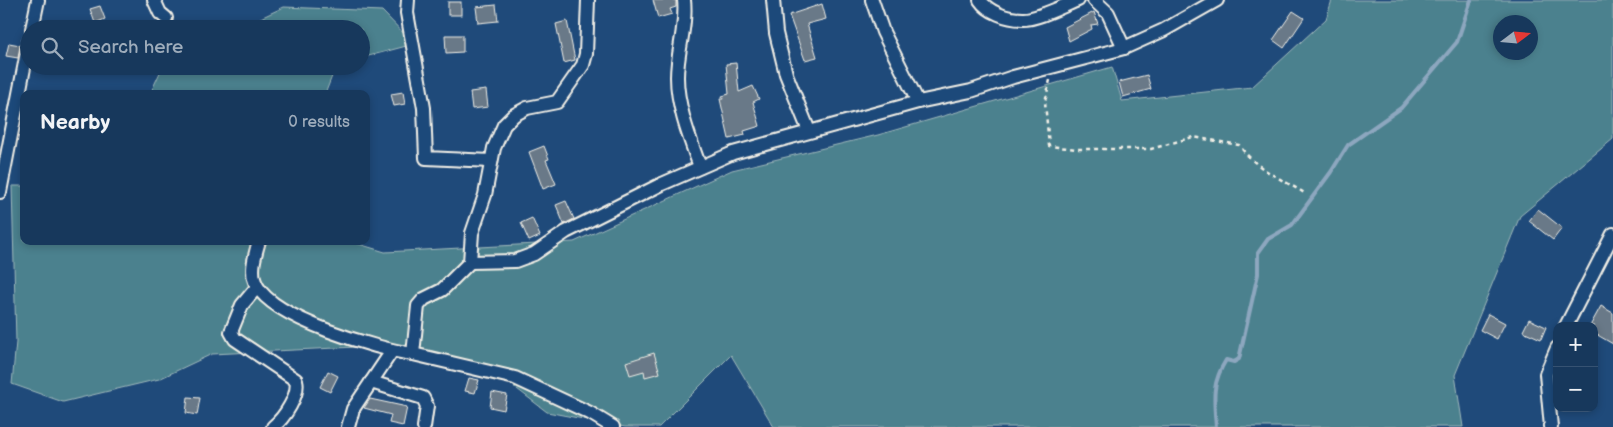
<!DOCTYPE html>
<meta charset="utf-8">
<style>
body{margin:0;font-family:"Balsamiq Sans",sans-serif;background:#203f62;color:#f1f3f6}
.controls{position:absolute;right:15px;bottom:15px;display:grid;overflow:hidden;border-radius:10px;box-shadow:0 2px 8px #0003}
.controls button{width:45px;height:45px;display:grid;place-items:center;padding:0;border:0;border-bottom:1px solid #365272;background:#17385c;color:#f1f3f6;font:25px sans-serif}
.compass{position:absolute;left:1493px;top:15px;width:45px;height:45px;border-radius:50%;background:#17385c;box-shadow:0 2px 8px #0003;rotate:74deg}
.list{margin:0;padding:0;list-style:none}
h2{display:flex;justify-content:space-between;align-items:center;height:65px;margin:0;padding:0 20px;font-size:21px}
h2 small{font-size:16px;font-weight:400;color:#9eacbb}
.icon{flex:none;width:28px;height:28px;fill:none;stroke:currentColor;stroke-width:2;stroke-linecap:round;stroke-linejoin:round}
.map{position:relative;flex:none;width:1613px;height:427px;overflow:hidden}
.search{position:absolute;background:#17385c;box-shadow:0 2px 8px #0003;left:20px;top:20px;width:350px;height:55px;display:flex;align-items:center;gap:12px;box-sizing:border-box;padding:0 18px;border-radius:28px;color:#9eacbb;font-size:19px}
.panel{position:absolute;background:#17385c;box-shadow:0 2px 8px #0003;left:20px;top:90px;width:350px;height:155px;border-radius:10px}
.map>svg:first-child{display:block}
.green{fill:#4c818e;stroke:#a0b9bb;fill-rule:evenodd}
.lines{fill:none;stroke-linecap:round;stroke-linejoin:round}
.stream{stroke:#8da7bf;stroke-width:4}
.building{fill:#697988;stroke:#f4f1e8}
.minor-casing{stroke:#f4f1e8;stroke-width:16}
.path{stroke:#f4f1e8;stroke-width:2.5;stroke-dasharray:4 4;stroke-linecap:butt}
.minor{stroke:#1f4a7a;stroke-width:12}
</style>
<div class="map">
<svg width="1613" height="427" viewBox="0 0 1613 427">
<rect width="100%" height="100%" fill="#1f4a7a"/>
<filter id="ink" filterUnits="userSpaceOnUse"><feTurbulence type="fractalNoise" baseFrequency=".02" numOctaves="2"/><feDisplacementMap in="SourceGraphic" scale="10" xChannelSelector="R" yChannelSelector="G"/><feConvolveMatrix kernelMatrix="1 2 1 2 8 2 1 2 1" color-interpolation-filters="sRGB"/></filter>
<g filter="url(#ink)">
<!-- green -->
<g class="green">
<path d="M 1332,0 L 1613,0 L 1613,139 L 1520,216 L 1455,375 L 1463,427 L 774,427 L 731,355 L 659,427 L 625,427 L 547,412 L 487,366 L 398,345 L 212,354 L 159,379 L 63,402 L 12,384 L 16,342 L 12,186 L 24,186 L 24,241 L 349,241 L 385,252 L 574,242 L 732,170 L 878,135 L 1112,67 L 1122,101 L 1252,87 L 1326,19 ZM 1500,22 L 1530,22 L 1530,52 L 1500,52 Z"/>
<path d="M 284,7 L 382,11 L 414,44 L 361,58 L 361,29 L 237,29 Z"/>
<path d="M 163,66 L 336,66 L 325,94 L 150,94 Z"/>
</g>
<g class="lines">
<!-- stream -->
<path class="stream" d="M 1216,427 C 1214,400 1211,384 1226,360 L 1234,362 L 1239,359 L 1258,274 L 1258,253 L 1268,239 L 1292,225 L 1331,172 L 1348,145 L 1401,108 L 1457,42 L 1471,0"/>
</g>
<!-- building -->
<g class="building">
<path d="M 653,0 L 676,0 L 676,7 L 670,9 L 672,14 L 658,18 Z"/>
<rect x="448" y="2" width="13" height="13"/>
<path d="M 822,4 L 826,19 L 807,24 L 817,57 L 805,60 L 789,15 Z"/>
<path d="M 496,5 L 498,21 L 478,23 L 476,7 Z"/>
<path d="M 100,6 L 105,19 L 95,23 L 90,9 Z"/>
<path d="M 1293,11 L 1304,18 L 1284,48 L 1273,40 Z"/>
<path d="M 1094,12 L 1098,24 L 1091,25 L 1092,29 L 1069,41 L 1065,27 Z"/>
<path d="M 567,21 L 575,60 L 564,63 L 556,24 Z"/>
<path d="M 445,35 L 463,35 L 463,52 L 446,53 Z"/>
<path d="M 9,43 L 20,45 L 18,58 L 6,56 Z"/>
<path d="M 736,63 L 739,92 L 753,86 L 759,99 L 753,102 L 760,126 L 744,131 L 745,135 L 729,139 L 720,99 L 723,99 L 722,96 L 729,94 L 726,64 Z"/>
<path d="M 1147,75 L 1151,89 L 1123,97 L 1119,82 Z"/>
<path d="M 486,90 L 488,107 L 472,109 L 470,92 Z"/>
<path d="M 403,92 L 405,104 L 394,106 L 391,94 Z"/>
<path d="M 544,146 L 549,159 L 546,160 L 556,184 L 543,189 L 529,152 Z"/>
<path d="M 566,201 L 574,219 L 564,224 L 556,205 Z"/>
<path d="M 1538,209 L 1562,228 L 1553,240 L 1529,221 Z"/>
<path d="M 532,218 L 540,236 L 529,241 L 521,223 Z"/>
<path d="M 1601,306 L 1613,313 L 1613,344 L 1594,333 L 1594,326 L 1590,326 Z"/>
<path d="M 1488,314 L 1505,323 L 1497,339 L 1480,330 Z"/>
<path d="M 1529,319 L 1546,327 L 1541,339 L 1523,331 Z"/>
<path d="M 654,353 L 660,373 L 645,377 L 644,371 L 630,375 L 626,362 Z"/>
<path d="M 328,371 L 338,376 L 330,392 L 320,387 Z"/>
<path d="M 469,378 L 479,380 L 475,393 L 465,391 Z"/>
<path d="M 492,392 L 507,395 L 504,410 L 490,407 Z"/>
<path d="M 188,397 L 200,398 L 197,415 L 186,413 Z"/>
<path d="M 370,399 L 407,407 L 403,426 L 389,423 L 391,415 L 364,408 Z"/>
</g>
<g class="lines">
<!-- minor casing -->
<g class="minor-casing">
<g id="minor">
<path d="M 154,0 L 160,13 L 166,18"/>
<path d="M 408,0 L 407,13 L 424,108 L 426,158 L 491,161"/>
<path d="M 588,0 L 586,54 L 583,65 L 557,102 L 527,108 L 514,115 L 504,125 L 494,148 L 485,195 L 472,233 L 470,262 L 442,290 L 424,299 L 418,306 L 413,354 L 515,378 L 590,413 L 613,427"/>
<path d="M 684,0 C 687,26 677,51 677,77 C 677,106 690,139 700,167"/>
<path d="M 773,0 L 776,33 L 786,74 L 809,131"/>
<path d="M 872,0 L 883,32 L 918,102"/>
<path d="M 980,0 C 988,12 1007,19 1022,19 C 1036,20 1065,5 1078,0"/>
<path d="M 1094,0 L 1108,13 L 1124,48"/>
<path d="M 32,29 L 38,0"/>
<path d="M 0,192 L 29,42"/>
<path d="M 259,241 C 255,255 249,273 257,286 C 275,319 376,349 413,354"/>
<path d="M 470,262 L 515,261 L 534,254 L 566,232 L 662,184 L 733,153 L 918,102 L 971,91 L 1013,77 L 1124,48 L 1164,30 L 1217,0"/>
<path d="M 257,287 L 242,305 L 231,332 L 235,339 L 296,380 C 300,395 284,418 273,427"/>
<path d="M 1566,326 L 1613,234"/>
<path d="M 371,382 L 423,398 L 427,406 L 424,427"/>
<path d="M 348,427 L 353,409 L 392,351"/>
<path d="M 1551,427 L 1546,374 L 1557,348"/>
</g>
</g>
<!-- path -->
<path class="path" d="M 1050,80 L 1045,102 L 1049,146 L 1077,149 L 1151,149 L 1193,137 L 1239,145 C 1258,171 1279,177 1306,194"/>
<!-- minor -->
<use href="#minor" class="minor"/>
</g>
</g>
</svg>
<div class="controls">
<button>+</button>
<button>−</button>
</div>
<svg class="compass" viewBox="-18 -18 36 36"><path d="M0-13l5 13h-10z" fill="#e53935"/><path d="M0 13l5-13h-10z" fill="#9eacbb"/></svg>
<div class="search"><svg class="icon" aria-label="search" viewBox="0 0 24 24"><circle cx="10" cy="10" r="6"/><path d="M15 15l6 6"/></svg>Search here</div>
<section class="panel">
<h2>Nearby<small>0 results</small></h2>
<ul class="list">
</ul>
</section>
</div>
